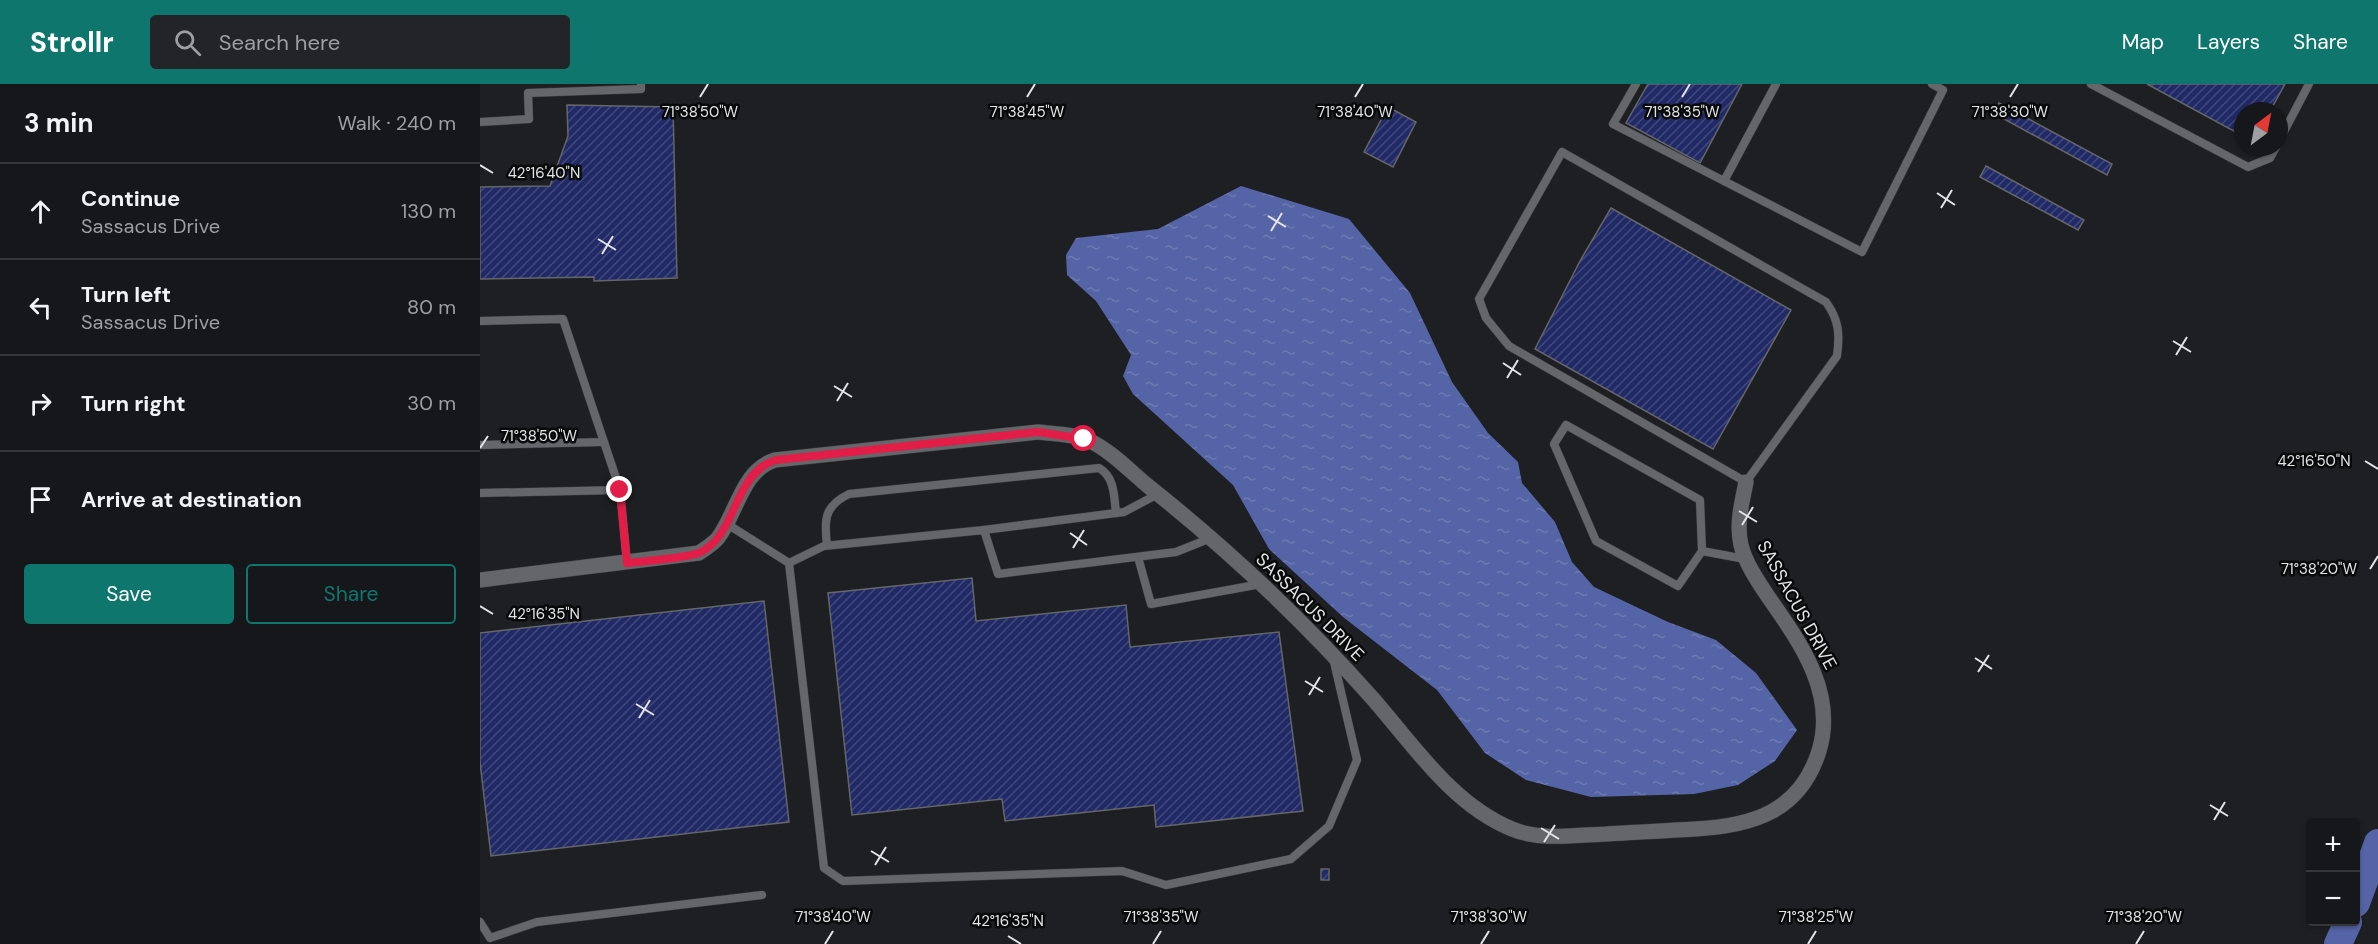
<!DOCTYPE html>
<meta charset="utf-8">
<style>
body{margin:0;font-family:"DM Sans",sans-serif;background:#232427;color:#f1f3f6}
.controls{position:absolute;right:18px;bottom:18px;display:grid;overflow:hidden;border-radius:6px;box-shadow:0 2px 4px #0004}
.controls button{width:54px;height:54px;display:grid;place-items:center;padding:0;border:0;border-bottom:2px solid #353639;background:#16171a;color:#f1f3f6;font:30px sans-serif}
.compass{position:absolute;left:1754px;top:18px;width:54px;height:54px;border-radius:50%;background:#16171a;box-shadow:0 2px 4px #0004;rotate:32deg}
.stop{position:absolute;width:18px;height:18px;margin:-14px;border:4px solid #e11d48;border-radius:50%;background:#fff}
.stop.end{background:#e11d48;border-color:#fff;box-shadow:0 2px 6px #0008}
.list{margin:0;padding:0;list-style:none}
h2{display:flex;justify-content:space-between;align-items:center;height:78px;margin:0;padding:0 24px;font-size:26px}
h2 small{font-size:20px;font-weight:400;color:#9e9fa2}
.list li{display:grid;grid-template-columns:39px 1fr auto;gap:18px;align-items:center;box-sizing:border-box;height:96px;padding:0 24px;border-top:2px solid #353639}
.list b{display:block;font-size:22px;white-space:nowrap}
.list p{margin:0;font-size:20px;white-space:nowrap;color:#9e9fa2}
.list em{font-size:20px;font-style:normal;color:#9e9fa2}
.actions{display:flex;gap:12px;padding:18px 24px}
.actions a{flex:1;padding:14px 0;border:2px solid #0f766e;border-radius:6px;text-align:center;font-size:21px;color:#0f766e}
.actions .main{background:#0f766e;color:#fff}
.icon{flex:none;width:33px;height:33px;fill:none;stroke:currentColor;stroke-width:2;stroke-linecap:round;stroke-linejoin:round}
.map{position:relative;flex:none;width:1898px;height:860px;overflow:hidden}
header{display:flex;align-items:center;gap:36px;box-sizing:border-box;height:84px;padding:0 30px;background:#0f766e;color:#fff}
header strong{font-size:28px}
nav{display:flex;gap:33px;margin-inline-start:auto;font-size:21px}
.search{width:420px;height:54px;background:#232427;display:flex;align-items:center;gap:15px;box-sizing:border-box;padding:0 21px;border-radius:6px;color:#9e9fa2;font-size:22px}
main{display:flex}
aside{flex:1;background:#16171a}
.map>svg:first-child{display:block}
.water{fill:url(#water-ripples)}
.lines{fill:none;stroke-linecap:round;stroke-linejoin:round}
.river{stroke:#5564a6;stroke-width:28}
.building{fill:url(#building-hatch);stroke:#656669;stroke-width:1.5}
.service-casing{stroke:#38393b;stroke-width:9}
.minor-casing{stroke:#38393b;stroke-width:16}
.service{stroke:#65666a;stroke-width:8}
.minor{stroke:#65666a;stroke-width:15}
.route{stroke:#e11d48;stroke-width:8}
.ticks{fill:none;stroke:#e3e4e6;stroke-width:2}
.labels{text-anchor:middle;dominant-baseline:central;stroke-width:5;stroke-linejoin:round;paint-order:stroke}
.street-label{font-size:18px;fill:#e3e4e6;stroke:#08090a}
.ticks-label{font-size:15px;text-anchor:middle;fill:#e3e4e6;stroke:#08090a;stroke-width:5;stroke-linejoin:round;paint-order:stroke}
</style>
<header>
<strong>Strollr</strong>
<div class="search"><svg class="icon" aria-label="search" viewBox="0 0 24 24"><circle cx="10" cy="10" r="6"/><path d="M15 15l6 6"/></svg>Search here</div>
<nav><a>Map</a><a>Layers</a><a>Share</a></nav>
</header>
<main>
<aside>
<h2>3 min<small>Walk · 240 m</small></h2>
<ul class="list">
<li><svg class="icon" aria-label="ahead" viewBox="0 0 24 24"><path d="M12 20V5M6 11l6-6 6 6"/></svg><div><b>Continue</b><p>Sassacus Drive</p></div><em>130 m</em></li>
<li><svg class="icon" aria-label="left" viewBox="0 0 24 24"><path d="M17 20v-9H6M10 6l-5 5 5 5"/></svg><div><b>Turn left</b><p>Sassacus Drive</p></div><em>80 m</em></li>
<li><svg class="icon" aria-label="right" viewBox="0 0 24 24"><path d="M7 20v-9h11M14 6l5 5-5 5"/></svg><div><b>Turn right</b></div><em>30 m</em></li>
<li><svg class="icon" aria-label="arrive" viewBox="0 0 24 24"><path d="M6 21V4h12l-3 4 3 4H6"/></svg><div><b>Arrive at destination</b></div></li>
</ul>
<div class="actions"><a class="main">Save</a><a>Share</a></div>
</aside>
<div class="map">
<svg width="1898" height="860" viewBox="0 0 1898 860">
<defs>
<pattern id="water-ripples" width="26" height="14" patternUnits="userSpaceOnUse" patternTransform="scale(1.5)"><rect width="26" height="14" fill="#5564a6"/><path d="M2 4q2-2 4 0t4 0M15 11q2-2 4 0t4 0" fill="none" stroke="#6d7ab2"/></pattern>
<pattern id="building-hatch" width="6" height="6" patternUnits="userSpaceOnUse" patternTransform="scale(1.5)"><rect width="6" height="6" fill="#212a66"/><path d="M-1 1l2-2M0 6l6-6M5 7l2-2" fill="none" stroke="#41497c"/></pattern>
</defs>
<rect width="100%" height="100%" fill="#1e1f22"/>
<!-- water -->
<path class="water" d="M 761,102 L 869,135 L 930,209 L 972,298 L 1008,349 L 1038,378 L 1042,399 L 1075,438 L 1092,478 L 1114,503 L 1188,538 L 1236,556 L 1276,589 L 1317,646 L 1295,677 L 1258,701 L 1214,710 L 1111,713 L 1046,696 L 1005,669 L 957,606 L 863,533 L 789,465 L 753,401 L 653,310 L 643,292 L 651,271 L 616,217 L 587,191 L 586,171 L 596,154 L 678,145 Z"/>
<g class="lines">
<!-- river -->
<g class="river">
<path d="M 1876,819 L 1898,759"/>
<path d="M 1858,860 L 1868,838"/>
</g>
</g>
<!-- building -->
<g class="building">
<path d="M 1168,0 L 1262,0 L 1220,79 L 1146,39 Z"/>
<path d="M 1667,0 L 1805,0 L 1790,27 L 1763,27 L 1763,52 Z"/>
<path d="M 1519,19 L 1632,80 L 1627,91 L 1513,29 Z"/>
<path d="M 87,21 L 193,23 L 197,194 L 114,197 L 114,193 L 0,195 L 0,103 L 70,102 L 88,52 Z"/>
<path d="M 908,23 L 936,38 L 913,83 L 884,68 Z"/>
<path d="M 1506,82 L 1604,136 L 1598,146 L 1500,93 Z"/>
<path d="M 1131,124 L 1311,226 L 1233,365 L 1055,265 L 1100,177 Z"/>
<path d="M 492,494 L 496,537 L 646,521 L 650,563 L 799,548 L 823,727 L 676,743 L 674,721 L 525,737 L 522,715 L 372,731 L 348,509 Z"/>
<path d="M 284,517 L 309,738 L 11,772 L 0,678 L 0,549 Z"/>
<rect x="841" y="785" width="8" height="11"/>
</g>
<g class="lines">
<!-- service casing -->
<g class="service-casing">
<g id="service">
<path d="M 1156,0 L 1133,40 L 1244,97 L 1296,0"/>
<path d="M 1611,0 L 1768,83 L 1790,74 L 1796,63"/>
<path d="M 0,38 L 49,35 L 48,9 L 161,5 L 161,0"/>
<path d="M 1799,57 L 1829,0"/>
<path d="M 1082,68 L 1346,218 C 1359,236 1360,250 1357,272 L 1266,398 L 1029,262 L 1006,234 L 999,215 Z"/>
<path d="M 1244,97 L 1382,168 L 1463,6 L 1452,0"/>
<path d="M 0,237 L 83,235 L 124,358 L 0,361"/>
<path d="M 124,358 L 140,406"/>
<path d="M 0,409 L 140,406 L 147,479"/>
<path d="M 247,440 L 309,479 L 344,784 L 363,797 L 642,787 L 686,801 L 811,775 L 849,742 L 877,676 L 854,578"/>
<path d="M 504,446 L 644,428 L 678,410"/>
<path d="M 347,461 C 344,436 344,422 369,410 L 619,384 C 635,393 634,413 636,429"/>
<path d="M 1222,467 L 1198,502 L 1116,457 L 1074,360 L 1086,341 L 1220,416 L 1222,467 L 1265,475"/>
<path d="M 658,473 L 671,520 L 781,500"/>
<path d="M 309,479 L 344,462 L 504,446 L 518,490 L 696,468 L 731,454"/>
<path d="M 0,838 L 10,854 L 57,838 L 282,811"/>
</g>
</g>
<!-- minor casing -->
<g class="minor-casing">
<path id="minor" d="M 0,496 L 219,469 C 226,464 233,460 238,454 C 257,429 262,386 295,376 L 558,348 C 574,350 593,350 608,356 C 630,366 650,387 668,402 C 750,467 825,538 894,616 C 934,662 973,721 1032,745 C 1061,757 1095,751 1126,750 C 1155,748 1185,747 1215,745 C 1272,742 1320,728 1339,667 C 1357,608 1319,557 1287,511 C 1277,496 1265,478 1261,461 C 1256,439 1262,419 1266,398"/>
</g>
<!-- service -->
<use href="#service" class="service"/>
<!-- minor -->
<use href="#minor" class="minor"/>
</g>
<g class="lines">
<!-- route -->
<path class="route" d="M 140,406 L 147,479 C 163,477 210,474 221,468 C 258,449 253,389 296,376 L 558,348 L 604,355"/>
</g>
<!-- ticks -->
<path class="ticks" d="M 220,13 L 228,0M 547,13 L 555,0M 875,13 L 883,0M 1202,13 L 1210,0M 1530,13 L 1538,0M 0,81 L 13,89M 1457,109 L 1475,121M 1461,124 L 1472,106M 788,132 L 806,143M 791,147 L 802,129M 118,155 L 136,166M 122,170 L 133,152M 1693,257 L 1711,268M 1696,271 L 1707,253M 1023,279 L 1041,291M 1027,294 L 1038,276M 354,302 L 372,313M 357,317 L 368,299M 0,364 L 8,352M 1885,377 L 1898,385M 1259,427 L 1277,438M 1262,441 L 1273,423M 590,449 L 607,461M 593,464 L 604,446M 1890,485 L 1898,472M 0,522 L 13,530M 1495,574 L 1512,585M 1498,588 L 1509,571M 825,597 L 843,608M 829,611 L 840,593M 156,620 L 174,631M 159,634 L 170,616M 1730,721 L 1748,732M 1734,736 L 1745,718M 1061,744 L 1079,755M 1064,758 L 1075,741M 391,767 L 409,778M 395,781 L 406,763M 528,852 L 541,860M 345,860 L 353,847M 673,860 L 681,847M 1001,860 L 1009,847M 1328,860 L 1336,847M 1656,860 L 1664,847"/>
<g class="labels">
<!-- street labels -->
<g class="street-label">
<text transform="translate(1317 521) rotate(61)">SASSACUS DRIVE</text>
<text transform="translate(830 523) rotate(45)">SASSACUS DRIVE</text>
</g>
</g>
<g class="ticks-label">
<text x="220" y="33">71°38'50"W</text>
<text x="547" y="33">71°38'45"W</text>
<text x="875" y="33">71°38'40"W</text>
<text x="1202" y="33">71°38'35"W</text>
<text x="1530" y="33">71°38'30"W</text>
<text x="64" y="94">42°16'40"N</text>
<text x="59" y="357">71°38'50"W</text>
<text x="1834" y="382">42°16'50"N</text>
<text x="1839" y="490">71°38'20"W</text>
<text x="64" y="535">42°16'35"N</text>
<text x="353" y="838">71°38'40"W</text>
<text x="681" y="838">71°38'35"W</text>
<text x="1009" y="838">71°38'30"W</text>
<text x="1336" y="838">71°38'25"W</text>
<text x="1664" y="838">71°38'20"W</text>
<text x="528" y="842">42°16'35"N</text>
</g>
</svg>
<div class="controls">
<button>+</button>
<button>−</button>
</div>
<svg class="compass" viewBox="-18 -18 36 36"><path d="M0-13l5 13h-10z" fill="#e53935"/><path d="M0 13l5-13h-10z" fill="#9e9fa2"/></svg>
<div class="stop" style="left:604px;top:355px"></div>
<div class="stop end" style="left:140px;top:406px"></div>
</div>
</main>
